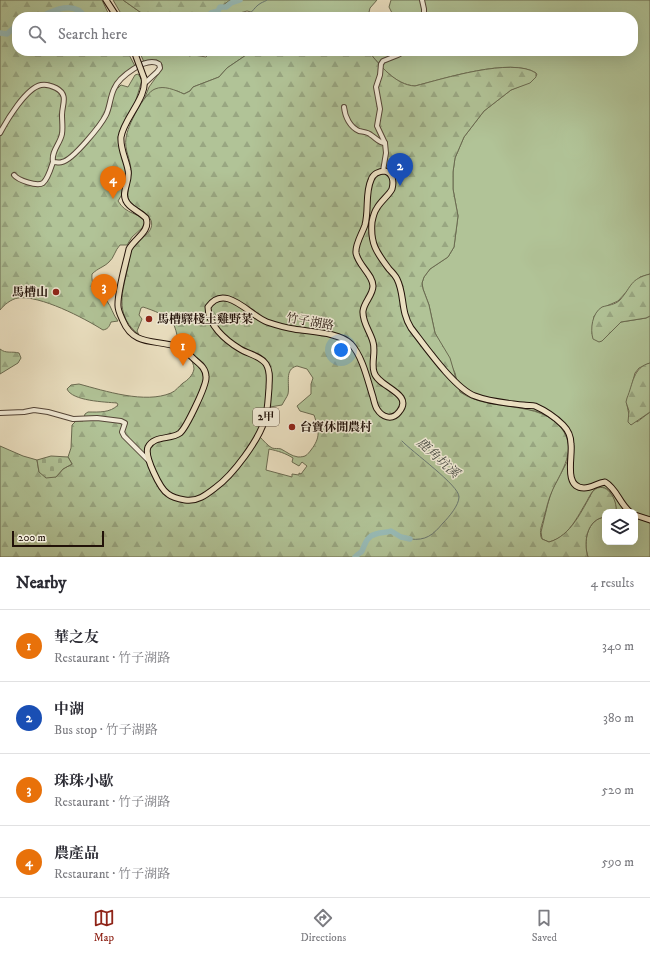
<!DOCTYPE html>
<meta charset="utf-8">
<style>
body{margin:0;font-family:"IM FELL DW Pica","Noto Serif TC",serif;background:#f2f2f3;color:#2b2b33}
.controls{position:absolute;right:12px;bottom:12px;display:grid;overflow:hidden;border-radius:8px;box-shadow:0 4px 16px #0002}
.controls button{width:36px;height:36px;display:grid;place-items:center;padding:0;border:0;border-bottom:1px solid #e1e1e2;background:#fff;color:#2b2b33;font:20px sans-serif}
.scale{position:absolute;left:12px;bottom:10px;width:92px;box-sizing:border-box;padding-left:4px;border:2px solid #221209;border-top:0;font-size:11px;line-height:14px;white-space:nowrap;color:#221209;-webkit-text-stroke:3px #f1ead6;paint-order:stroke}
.you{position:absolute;left:341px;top:350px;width:14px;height:14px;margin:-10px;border:3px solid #fff;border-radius:50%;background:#1a73e8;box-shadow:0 0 0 6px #1a73e833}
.badge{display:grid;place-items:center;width:26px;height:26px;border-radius:50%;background:#8f2418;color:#fff;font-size:13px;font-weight:700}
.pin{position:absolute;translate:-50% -33px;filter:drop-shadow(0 1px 2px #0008)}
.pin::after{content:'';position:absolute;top:21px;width:14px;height:12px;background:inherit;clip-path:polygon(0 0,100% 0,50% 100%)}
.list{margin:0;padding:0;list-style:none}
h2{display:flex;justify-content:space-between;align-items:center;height:52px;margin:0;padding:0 16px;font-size:17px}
h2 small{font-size:13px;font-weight:400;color:#7c7c81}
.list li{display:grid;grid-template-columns:26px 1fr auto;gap:12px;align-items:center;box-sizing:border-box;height:72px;padding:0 16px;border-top:1px solid #e1e1e2}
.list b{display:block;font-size:15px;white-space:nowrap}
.list p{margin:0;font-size:13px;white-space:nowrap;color:#7c7c81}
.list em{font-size:13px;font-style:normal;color:#7c7c81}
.icon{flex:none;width:22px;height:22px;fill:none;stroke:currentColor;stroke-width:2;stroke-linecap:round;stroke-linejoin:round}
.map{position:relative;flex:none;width:650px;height:557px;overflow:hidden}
.search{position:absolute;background:#fff;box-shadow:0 4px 16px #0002;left:12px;right:12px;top:12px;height:44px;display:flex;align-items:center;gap:10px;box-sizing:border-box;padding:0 14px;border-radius:16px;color:#7c7c81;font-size:15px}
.sheet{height:340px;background:#fff}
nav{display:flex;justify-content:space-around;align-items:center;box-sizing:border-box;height:56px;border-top:1px solid #e1e1e2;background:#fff;font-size:11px;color:#7c7c81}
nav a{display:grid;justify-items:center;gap:2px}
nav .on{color:#8f2418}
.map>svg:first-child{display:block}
.green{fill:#b1c397;stroke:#6a6a50}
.forest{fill:url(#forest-firs);stroke:#6a6a50;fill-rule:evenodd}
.cemetery{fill:url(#cemetery-stones);stroke:#6a6a50}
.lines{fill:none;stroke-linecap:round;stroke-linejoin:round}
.stream{stroke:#697872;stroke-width:1}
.river{stroke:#98bcb8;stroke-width:5.5}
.minor-casing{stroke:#544537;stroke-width:6}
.major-casing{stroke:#221209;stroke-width:7}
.minor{stroke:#f1ead6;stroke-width:4}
.major{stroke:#eadfc0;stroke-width:5}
.major-bridge-casing{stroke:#221209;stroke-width:7;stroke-linecap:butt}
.major-bridge{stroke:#eadfc0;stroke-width:5}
.poi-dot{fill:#8f2418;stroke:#f1ead6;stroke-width:1.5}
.labels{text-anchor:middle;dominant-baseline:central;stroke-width:3;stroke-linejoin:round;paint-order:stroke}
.shield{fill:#f1ead6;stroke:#605346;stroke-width:1}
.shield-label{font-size:11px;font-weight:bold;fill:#221209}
.poi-label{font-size:12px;font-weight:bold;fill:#221209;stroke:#f1ead6;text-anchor:start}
.street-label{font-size:12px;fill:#221209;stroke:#f1ead6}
.water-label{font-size:13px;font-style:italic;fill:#4b4e46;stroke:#f1ead6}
</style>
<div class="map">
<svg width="650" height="557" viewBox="0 0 650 557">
<defs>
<pattern id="forest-firs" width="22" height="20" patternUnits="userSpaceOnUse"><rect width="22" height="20" fill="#b1c397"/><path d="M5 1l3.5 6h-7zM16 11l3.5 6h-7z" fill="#98a681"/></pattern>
<pattern id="cemetery-stones" width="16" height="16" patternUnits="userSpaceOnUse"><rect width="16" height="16" fill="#b1c397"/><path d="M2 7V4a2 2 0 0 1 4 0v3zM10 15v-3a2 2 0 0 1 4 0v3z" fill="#98a681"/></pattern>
</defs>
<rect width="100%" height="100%" fill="#eadfc0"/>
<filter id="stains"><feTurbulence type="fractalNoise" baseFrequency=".005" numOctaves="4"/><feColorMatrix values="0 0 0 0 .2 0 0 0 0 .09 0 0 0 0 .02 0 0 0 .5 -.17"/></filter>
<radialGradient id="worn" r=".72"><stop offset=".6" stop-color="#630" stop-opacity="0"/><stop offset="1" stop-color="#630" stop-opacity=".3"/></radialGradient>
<!-- green -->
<g class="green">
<path d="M 113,0 L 123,0 L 140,12 L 151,17 L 123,17 Z"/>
<path d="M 230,0 L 377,0 L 370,8 L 369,12 L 372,14 L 376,14 L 382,17 L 271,17 L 247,11 L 225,17 L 207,17 Z"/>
<path d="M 391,0 L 650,0 L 650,274 L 640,277 L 618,301 L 602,308 L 594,316 L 592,334 L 604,339 L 621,322 L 646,318 L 650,316 L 650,363 L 639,368 L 635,373 L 630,392 L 627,405 L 629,415 L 637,422 L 650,412 L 650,557 L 588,557 C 583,542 587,519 605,517 L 605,542 L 635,542 L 635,512 L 616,512 C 617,501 607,479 594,490 C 591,493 589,497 587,501 C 577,517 569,537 549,542 L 542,539 L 541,532 L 548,503 L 552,490 L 567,462 L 569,450 L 567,438 L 554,422 L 541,413 L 535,411 L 502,406 L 478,400 L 460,392 L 459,390 L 455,373 L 435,333 L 429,305 L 423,289 L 422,283 L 424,277 L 430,269 L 448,257 L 454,247 L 458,216 L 453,189 L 453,172 L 455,158 L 464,137 L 484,111 L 511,90 L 523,85 L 537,75 L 536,73 C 511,57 443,79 415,86 C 395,85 380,65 368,51 L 633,51 L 633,17 L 394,17 L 389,7 Z"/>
<path d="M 139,51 L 191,51 L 189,53 L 189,56 L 194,55 L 206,57 L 212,51 L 252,51 L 227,68 L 219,77 L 193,87 L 190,91 L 184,94 L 177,91 L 152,91 L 144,100 L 149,87 L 162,69 L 162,64 L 157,60 L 144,62 Z"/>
</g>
<!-- forest -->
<g class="forest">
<path d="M 0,0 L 102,0 L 110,17 L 17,17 L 17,51 L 127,51 L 135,66 L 117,87 L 118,88 L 121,85 L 128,87 L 135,75 L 138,74 L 142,80 L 135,103 L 118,137 L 127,173 L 124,191 L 118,201 C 126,215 139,212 145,222 L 142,228 L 132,237 L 127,245 L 120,245 C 115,250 114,258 109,262 C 104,267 98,268 92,274 C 91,282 95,292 102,297 C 103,298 106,300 107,301 C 111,306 113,315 118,321 L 111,322 C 109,327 108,329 103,330 C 84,318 40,295 18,298 C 11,299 4,305 0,310 Z"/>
<path d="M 123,0 L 230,0 L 207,17 L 151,17 L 140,12 Z"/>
<path d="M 252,51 L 368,51 C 380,65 395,85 415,86 C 442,79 512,57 536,73 L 536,77 L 530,83 L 511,90 L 484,111 L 464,137 L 455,158 L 453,172 L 453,189 L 458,216 L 454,247 L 448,257 L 430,269 L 424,277 L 422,283 L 423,289 L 429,305 L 435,333 L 450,358 L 460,392 C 490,413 540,399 562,429 C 577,450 562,470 553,489 C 548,499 546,511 543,521 C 541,527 539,534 542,539 L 549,542 C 571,536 582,510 593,491 C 606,479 618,500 616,512 L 605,512 L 605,517 C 587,519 583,542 588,557 L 0,557 L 0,446 L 23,456 L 37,460 L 39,472 L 56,477 L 63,469 L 72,464 L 68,457 L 71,448 L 72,425 L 76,421 L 83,421 L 85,414 L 88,412 C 99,412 110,413 118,405 L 117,403 C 105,402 72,401 67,389 L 71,385 L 79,384 C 105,391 145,404 171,393 C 176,391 179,386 183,383 C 188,380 193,375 194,369 C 194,360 185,352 181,345 C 177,339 177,332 174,325 C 170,316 152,310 143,307 L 141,308 L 139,315 L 142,319 L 137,331 L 139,335 C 116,316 121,297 127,271 C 129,264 129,255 132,248 C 137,240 148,236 151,228 C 156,213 132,209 128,198 C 127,192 131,178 131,171 C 131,160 124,150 126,138 C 127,127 144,93 155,89 C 164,85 175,90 184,94 L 190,91 L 193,87 L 219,77 L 227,68 ZM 297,366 L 307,369 L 313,378 L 311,384 L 311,394 L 297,406 L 300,411 L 314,415 C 319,430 321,437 311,450 C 307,455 306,457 298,457 C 291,456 287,452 281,449 C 278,448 275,449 272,448 C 268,446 263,440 260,437 L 267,422 L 270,407 L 282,405 C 284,401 287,397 288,394 C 290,384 284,369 297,366 ZM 269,449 C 278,451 285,453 293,458 L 292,462 L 299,466 L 302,462 L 307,466 L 301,474 L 299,473 L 299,475 L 292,474 L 292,477 L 266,470 Z"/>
<path d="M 650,274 L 650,316 L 646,318 L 621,322 L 602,341 L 599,342 L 593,339 C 590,329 592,313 602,307 C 608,305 615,305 620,300 C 632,286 630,279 650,274 Z"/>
<path d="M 0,349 C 6,354 12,351 19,353 L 21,358 L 18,363 L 0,374 Z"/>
<path d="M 650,363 L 650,412 L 631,425 L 628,422 L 629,411 L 626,402 L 627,398 C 633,384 633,367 650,363 Z"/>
</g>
<!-- cemetery -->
<path class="cemetery" d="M 51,456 L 68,457 L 72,464 L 63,469 L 56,477 L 46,478 L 39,472 L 37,460 Z"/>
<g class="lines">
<!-- stream -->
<g class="stream">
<path d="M 240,17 C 253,16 252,8 261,3 C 263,2 266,1 267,0"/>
<path d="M 402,441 C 411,451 460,486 459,497 C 459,505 449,517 443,523 C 433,535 426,541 410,539"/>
</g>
<!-- river -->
<g class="river">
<path d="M 40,17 C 54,10 75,0 85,17"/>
<path d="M 208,17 L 211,13 L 218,11 L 220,7 L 226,7 L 231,3 L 240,0"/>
<path d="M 0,33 L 7,34 L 17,25"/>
<path d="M 355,557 C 357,554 361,553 362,551 C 365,544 367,536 376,534 C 380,532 386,533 391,531 L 401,537 L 410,539"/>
</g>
<!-- minor casing -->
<g class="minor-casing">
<g id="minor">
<path d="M 422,0 L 424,9 L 424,17"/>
<path d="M 344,107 C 345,117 350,127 359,131 C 363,132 368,132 371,135 C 376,138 379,143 385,143"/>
<path d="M 0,133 C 7,120 26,88 41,85 C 46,84 52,86 56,88 C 69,95 62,104 62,115 C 62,121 63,128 62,134 C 60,144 51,151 53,162 C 56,162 60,163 62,162 C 73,160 101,125 106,115 C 110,107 110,97 114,89 C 119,77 146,56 159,64 L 160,68 L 157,72 L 145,83"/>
<path d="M 383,171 L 386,153 L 385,143 L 377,126 L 380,109 L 376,87 L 380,75 L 381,64 L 383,61 L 398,55 L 405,51"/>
<path d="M 14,175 C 18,180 37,187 43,183 C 48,179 51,168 53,162"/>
<path d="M 0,413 L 24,412 L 34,410 L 48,412 L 73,419 L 97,418 L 121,421 L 125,423 L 122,432 L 124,436 L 149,461"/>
</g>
</g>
<!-- major casing -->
<g class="major-casing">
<g id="major">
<path d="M 106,0 L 117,17"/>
<path d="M 144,78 C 148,97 124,118 121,137 C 120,149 126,159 128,170 C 131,182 118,194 129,205 C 134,210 141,213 146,218 C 151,231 135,238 129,249 C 126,263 117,293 118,306 C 118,311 121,316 123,321 C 134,347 157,339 178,347 C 185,350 190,355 195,360 C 201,365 206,369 206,377 C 207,385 186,428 180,433 C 171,440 154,435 148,447 C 144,456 160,489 168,494 C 173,498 179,499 185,500 C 197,502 206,495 215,488 C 233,475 259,440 265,419 C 268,409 268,399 269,388 C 269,380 271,372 266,364 C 261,356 248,354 240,349 C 225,340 208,325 208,307 C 225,282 250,316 267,322 C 276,325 285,328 294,329 C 310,332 339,332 351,344 C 363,357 368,382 373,397 C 374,401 375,406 377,409 C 382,417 392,421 399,412 C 415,393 377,387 374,372 C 371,363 376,352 373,342 C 370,331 362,322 363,311 C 364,302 373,295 373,286 C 373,275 358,265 356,253 C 355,244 362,234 365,225 C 369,210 365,193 371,180 C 373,174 379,171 385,171 C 393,173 394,182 392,189 C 390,194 380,202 377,208 C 374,212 373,217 372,222 C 370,244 377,253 389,269 C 392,272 395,275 397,279 C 405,295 400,310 411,328 C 425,346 455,389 475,396 C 490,402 508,403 523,405 C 527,406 532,405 535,406 C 544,410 556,418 563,425 C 568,430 571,437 571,444 C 573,456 563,488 584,488 C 592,488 597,483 605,482 C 617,489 619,503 630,512"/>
<path d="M 635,515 L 650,520"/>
</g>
</g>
<!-- minor -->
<use href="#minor" class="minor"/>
<!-- major -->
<use href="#major" class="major"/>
<!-- major-bridge casing -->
<g class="major-bridge-casing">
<path id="major-bridge" d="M 134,51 L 144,78"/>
</g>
<!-- major-bridge -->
<use href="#major-bridge" class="major-bridge"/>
</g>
<!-- markers -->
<g class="poi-dot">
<circle cx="56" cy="292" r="4"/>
<circle cx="149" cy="319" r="4"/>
<circle cx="292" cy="427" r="4"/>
</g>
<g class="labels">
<!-- shield labels -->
<rect class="shield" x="253" y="408" width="26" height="18" rx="3"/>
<g class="shield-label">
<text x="266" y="417">2甲</text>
</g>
<!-- poi labels -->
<g class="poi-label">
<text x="48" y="292" text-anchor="end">馬槽山</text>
<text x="157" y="319">馬槽驛棧土雞野菜</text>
<text x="300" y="427">台寶休閒農村</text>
</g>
<!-- street labels -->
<g class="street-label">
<text transform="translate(310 322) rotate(10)">竹子湖路</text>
</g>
<!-- water labels -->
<g class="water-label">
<text transform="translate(438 458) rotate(42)">鹿角坑溪</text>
</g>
</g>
<rect width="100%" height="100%" filter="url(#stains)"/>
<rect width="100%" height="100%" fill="url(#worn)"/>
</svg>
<div class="controls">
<button><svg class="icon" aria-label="layers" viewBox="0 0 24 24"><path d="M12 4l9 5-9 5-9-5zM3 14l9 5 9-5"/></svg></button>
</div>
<div class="scale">200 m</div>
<div class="you"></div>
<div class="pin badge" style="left:183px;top:366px;background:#e8710a">1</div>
<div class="pin badge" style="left:400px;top:186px;background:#1a4fb4">2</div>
<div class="pin badge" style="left:104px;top:307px;background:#e8710a">3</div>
<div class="pin badge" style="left:113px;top:199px;background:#e8710a">4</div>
<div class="search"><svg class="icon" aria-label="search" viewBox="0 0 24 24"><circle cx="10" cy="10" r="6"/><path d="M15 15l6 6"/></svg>Search here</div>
</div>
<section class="sheet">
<h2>Nearby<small>4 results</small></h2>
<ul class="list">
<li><span class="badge" style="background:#e8710a">1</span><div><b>華之友</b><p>Restaurant · 竹子湖路</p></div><em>340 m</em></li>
<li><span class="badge" style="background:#1a4fb4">2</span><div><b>中湖</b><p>Bus stop · 竹子湖路</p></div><em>380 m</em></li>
<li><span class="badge" style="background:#e8710a">3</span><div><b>珠珠小歇</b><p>Restaurant · 竹子湖路</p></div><em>520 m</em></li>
<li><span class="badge" style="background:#e8710a">4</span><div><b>農產品</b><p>Restaurant · 竹子湖路</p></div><em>590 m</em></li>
</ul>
</section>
<nav>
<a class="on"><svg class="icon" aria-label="map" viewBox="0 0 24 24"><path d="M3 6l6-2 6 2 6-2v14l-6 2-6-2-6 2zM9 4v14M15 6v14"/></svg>Map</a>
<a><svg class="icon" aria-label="directions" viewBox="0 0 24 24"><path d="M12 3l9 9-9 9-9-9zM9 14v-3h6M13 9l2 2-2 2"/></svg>Directions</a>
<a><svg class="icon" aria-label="saved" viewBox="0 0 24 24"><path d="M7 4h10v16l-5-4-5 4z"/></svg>Saved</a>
</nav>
